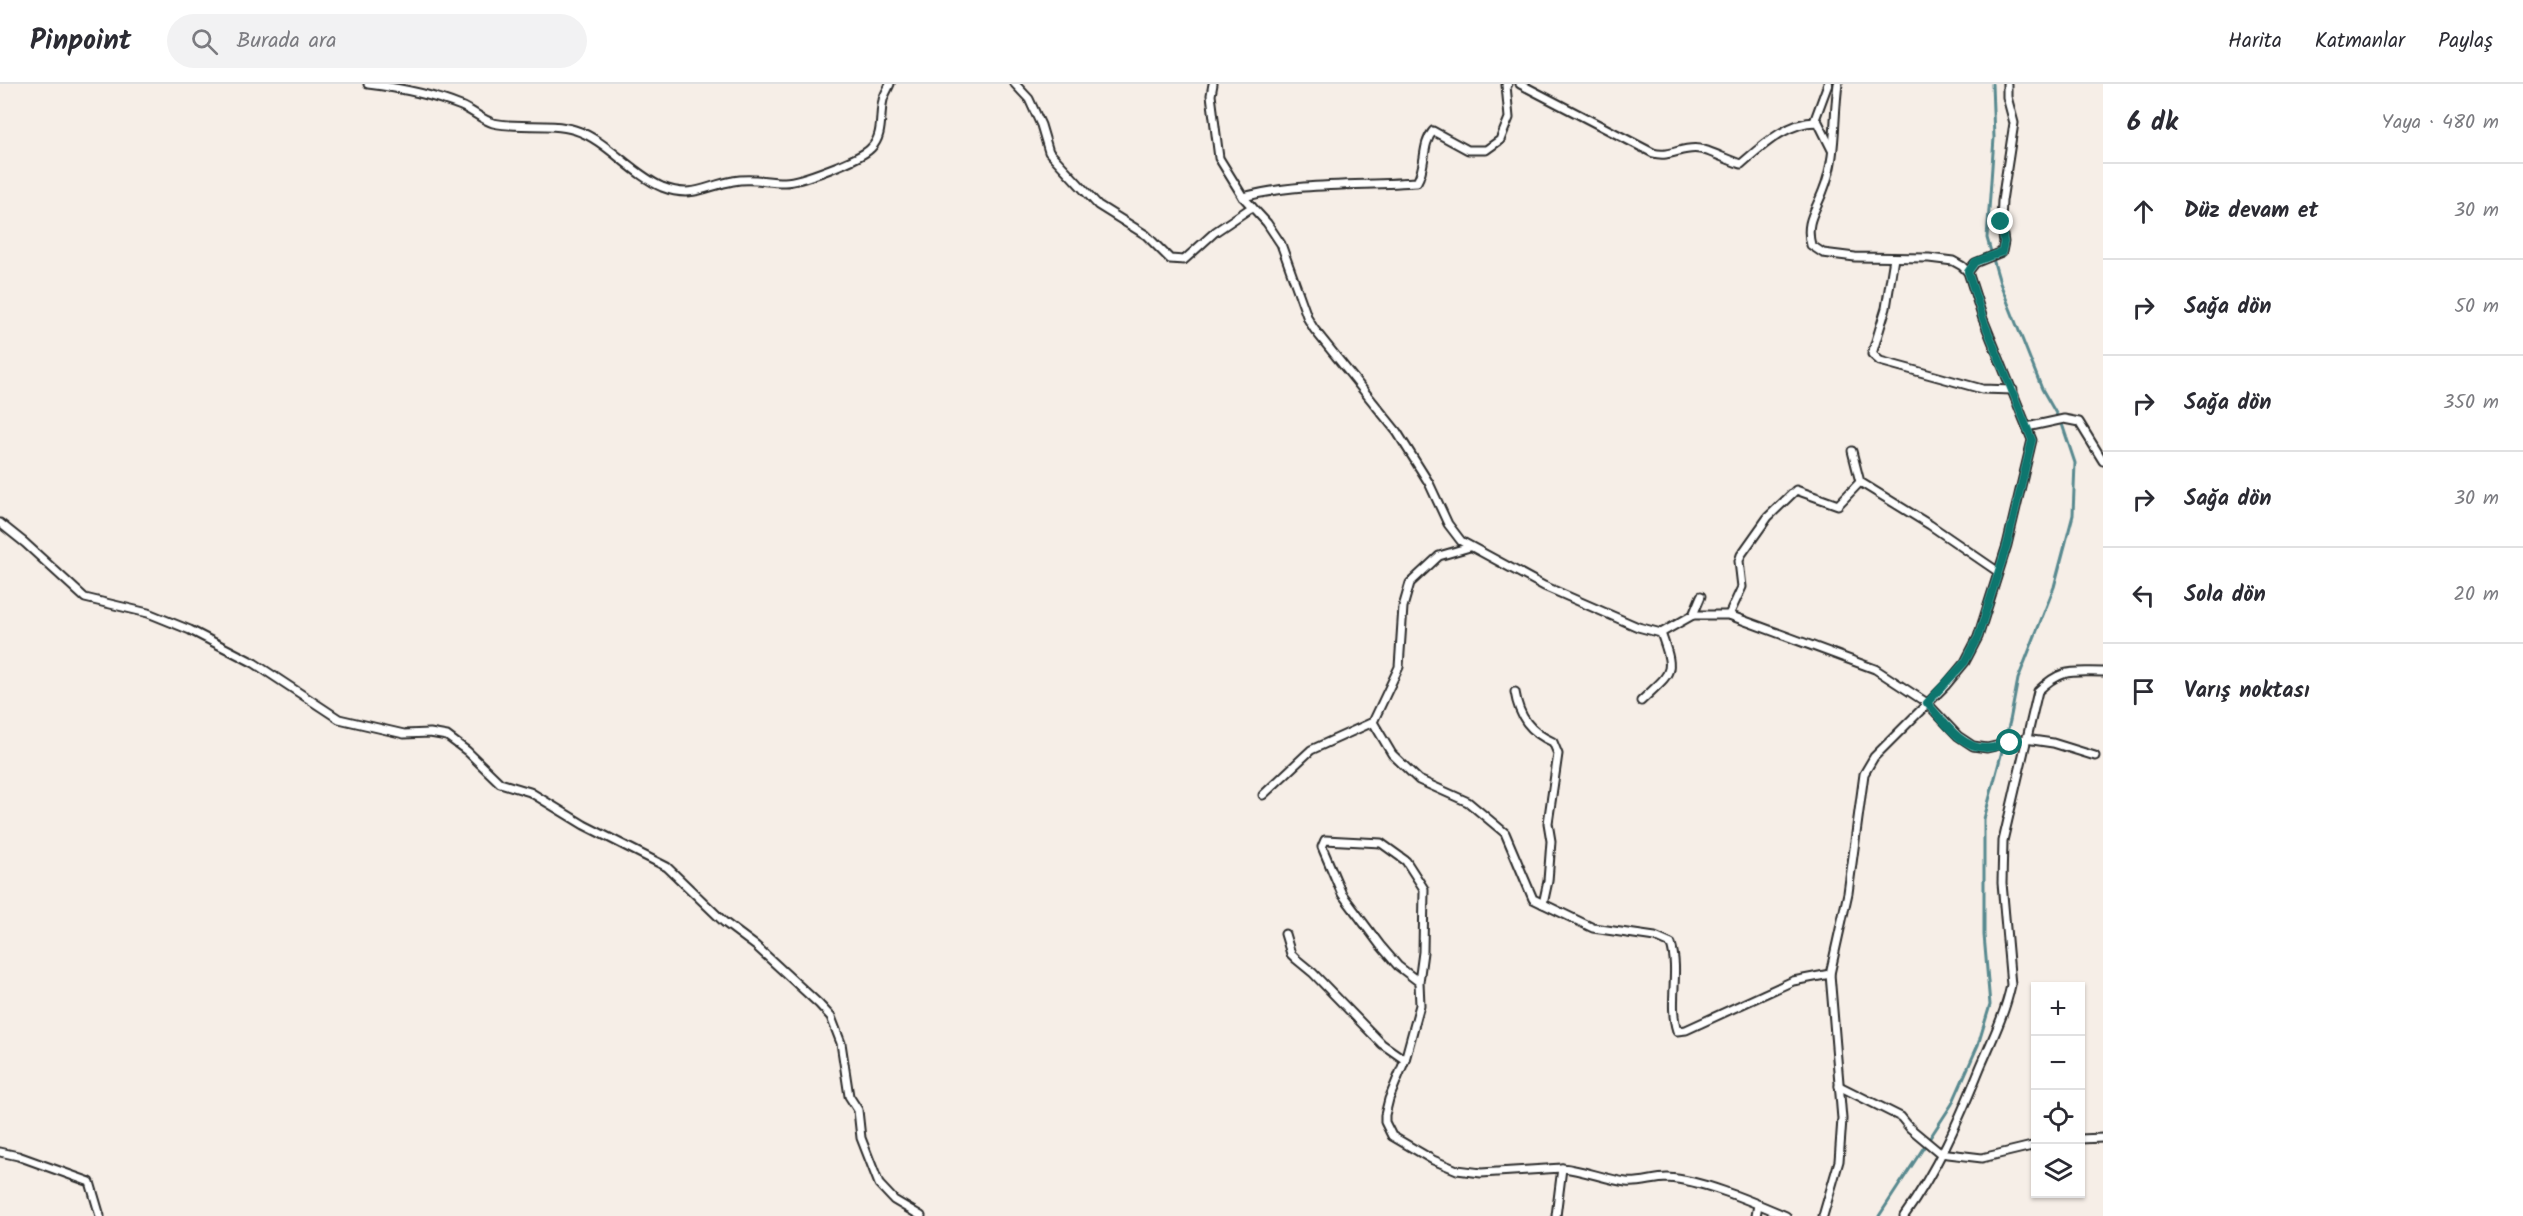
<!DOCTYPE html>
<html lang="tr">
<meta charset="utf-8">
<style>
body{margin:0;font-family:Kalam,sans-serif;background:#f2f2f3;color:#2b2b33}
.controls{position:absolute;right:18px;bottom:18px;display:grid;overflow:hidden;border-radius:0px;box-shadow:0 2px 4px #0004}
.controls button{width:54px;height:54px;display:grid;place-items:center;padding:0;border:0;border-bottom:2px solid #e1e1e2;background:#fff;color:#2b2b33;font:30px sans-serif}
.stop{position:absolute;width:18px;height:18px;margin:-14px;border:4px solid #0f766e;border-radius:50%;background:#fff}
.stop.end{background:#0f766e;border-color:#fff;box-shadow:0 2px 6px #0008}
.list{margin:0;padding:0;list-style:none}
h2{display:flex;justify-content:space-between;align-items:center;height:78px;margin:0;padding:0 24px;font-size:26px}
h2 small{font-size:20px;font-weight:400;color:#7c7c81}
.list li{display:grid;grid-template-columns:39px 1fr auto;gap:18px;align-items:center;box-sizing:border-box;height:96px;padding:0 24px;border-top:2px solid #e1e1e2}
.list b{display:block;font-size:22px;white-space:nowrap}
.list em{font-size:20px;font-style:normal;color:#7c7c81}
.icon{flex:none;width:33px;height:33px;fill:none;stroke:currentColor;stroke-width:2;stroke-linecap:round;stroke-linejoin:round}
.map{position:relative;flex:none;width:2103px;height:1132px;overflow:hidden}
header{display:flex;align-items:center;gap:36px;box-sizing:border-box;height:84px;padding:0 30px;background:#fff;border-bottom:2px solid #e1e1e2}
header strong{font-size:28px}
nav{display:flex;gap:33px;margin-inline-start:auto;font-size:21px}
.search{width:420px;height:54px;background:#f2f2f3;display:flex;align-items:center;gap:15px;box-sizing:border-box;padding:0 21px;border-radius:33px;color:#7c7c81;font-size:22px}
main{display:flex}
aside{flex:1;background:#fff}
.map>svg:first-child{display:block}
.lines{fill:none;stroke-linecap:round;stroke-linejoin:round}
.stream{stroke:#59898f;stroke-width:3}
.minor-casing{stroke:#2b2b2b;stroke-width:11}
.minor{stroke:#fff;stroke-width:7}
.route{stroke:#0f766e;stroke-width:8}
</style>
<header>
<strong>Pinpoint</strong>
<div class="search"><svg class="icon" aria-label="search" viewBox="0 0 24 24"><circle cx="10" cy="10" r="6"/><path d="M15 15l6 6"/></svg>Burada ara</div>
<nav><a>Harita</a><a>Katmanlar</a><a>Paylaş</a></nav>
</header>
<main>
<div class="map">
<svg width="2103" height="1132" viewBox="0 0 2103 1132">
<rect width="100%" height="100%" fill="#f6eee7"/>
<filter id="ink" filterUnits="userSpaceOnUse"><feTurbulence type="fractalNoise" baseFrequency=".0167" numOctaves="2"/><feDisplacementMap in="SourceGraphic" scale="12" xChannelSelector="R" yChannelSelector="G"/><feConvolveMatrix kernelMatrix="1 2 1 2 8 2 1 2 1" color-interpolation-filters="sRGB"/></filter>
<g filter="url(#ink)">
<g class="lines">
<!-- stream -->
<path class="stream" d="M 1879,1132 L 1952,1020 L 1978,961 L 1990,921 L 1984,851 L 1984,735 L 2010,637 L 2018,595 L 2054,503 L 2073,431 L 2075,379 L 2062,340 L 2042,305 L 2000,199 L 1987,154 L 1994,54 L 1992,0"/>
<!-- minor casing -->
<g class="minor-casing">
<g id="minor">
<path d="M 368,0 C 400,4 431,10 461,22 C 472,26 482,36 493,39 C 520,45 549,38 575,46 C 605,55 632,90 662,103 C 693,115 705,102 733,97 C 752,93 765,98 783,98 C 798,99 861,75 871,64 C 884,51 879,32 883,16 C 884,11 888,5 890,0"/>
<path d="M 1015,0 L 1029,15 L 1041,41 L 1049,68 L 1098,121 L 1146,151 L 1170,175 L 1184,176 L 1215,148 L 1252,123"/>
<path d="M 1213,0 L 1211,11 L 1219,74 L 1243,113 L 1267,139 L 1281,160 L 1308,235 L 1314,245 L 1397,348 L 1429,399 L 1448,440 L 1461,457 L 1544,502 L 1638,543 L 1661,549 L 1693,531 L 1729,531 L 1875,585 L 1927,619 L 1958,652 L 1973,662 L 1987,664 L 2025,655 L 2053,659 L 2095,672"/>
<path d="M 1520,0 L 1653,69 C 1671,74 1681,62 1700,65 C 1708,66 1730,77 1741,80 C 1762,62 1788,37 1818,38 L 1832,66"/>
<path d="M 1814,38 L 1828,0"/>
<path d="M 1243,113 C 1300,98 1359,102 1417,98 C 1427,81 1421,61 1433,47 L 1468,66 L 1486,66 L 1500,56 L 1509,34 L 1506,1 L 1508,0"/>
<path d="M 1894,174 L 1886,224 L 1872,270 L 1880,277 L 1982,305 L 2013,306"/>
<path d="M 1968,188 L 1975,179 L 2002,168 L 2004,158 L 2001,138 L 2002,117 L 2014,39 L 2007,13 L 2007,0"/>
<path d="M 2027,343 L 2064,335 L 2079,338 L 2103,377"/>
<path d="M 1852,367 L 1860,398"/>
<path d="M 0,439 L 25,459 L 85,514 L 148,529 L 190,546 L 254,579 L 339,635 L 404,650 L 430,649 L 447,652 L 467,667 L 500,699 L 530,708 L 584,741 L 667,783 L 724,838 L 756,862 L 819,920 L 831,933 L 841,959 L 849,1012 L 858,1026 L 861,1054 L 879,1100 L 894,1116 L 921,1132"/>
<path d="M 1693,531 L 1701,512"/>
<path d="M 1729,531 L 1742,503 L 1739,477 L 1741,471 L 1768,433 L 1796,406 L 1838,421 L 1860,398 L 1930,441 L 1997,487"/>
<path d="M 1515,608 C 1519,633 1530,648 1553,658 L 1558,670 L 1548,739 L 1551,757 L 1548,797 L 1543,820"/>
<path d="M 1641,617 C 1672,587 1676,591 1661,549"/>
<path d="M 1373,638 L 1392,670 L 1419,696 L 1468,718 L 1505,749 L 1533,815 L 1593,844 L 1655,853 L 1671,860 C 1680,888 1668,919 1677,947 L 1686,946 L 1793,897 L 1830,890"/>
<path d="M 1263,711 L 1311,666 L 1373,638 L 1399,583 L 1403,523 L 1410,499 L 1439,472 L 1470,463"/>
<path d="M 1285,850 L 1291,870 L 1296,875 L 1313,889 L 1382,960 L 1405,976"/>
<path d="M 1419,898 L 1398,882 L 1380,861 L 1342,810 L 1322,763 L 1325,756 L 1381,759 L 1406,777 L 1424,805 L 1423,868 L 1419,898 L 1420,921 L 1405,976 L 1389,1015 L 1385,1031 L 1385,1038 L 1392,1052 L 1433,1076 L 1457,1086 L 1481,1089 L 1562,1084 C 1584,1086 1604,1095 1626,1098 C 1639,1100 1654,1094 1667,1094 C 1703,1096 1753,1118 1786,1132"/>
<path d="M 1839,1002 L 1901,1033 L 1910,1044 L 1940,1069 L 1982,1074 L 2036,1061"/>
<path d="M 2080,1055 L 2103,1054"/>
<path d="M 0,1068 L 18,1072 L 90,1098 L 100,1132"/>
<path d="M 1556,1132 L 1562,1084"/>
<path d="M 1756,1132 L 1758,1121"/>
<path d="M 1823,1132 L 1839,1077 L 1842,1035 L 1830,890 L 1848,809 L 1864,690 L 1874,673 L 1946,601 L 1965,578 L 1978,553 L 2007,461 L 2032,356 L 1983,235 L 1968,188 L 1962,182 L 1953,177 L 1929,174 L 1855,173 L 1823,169 L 1811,161 C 1805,138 1815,128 1823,107 C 1837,73 1833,36 1838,0"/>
<path d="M 1904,1132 C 1937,1086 1959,1036 1980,984 C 1992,956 2005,930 2011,901 L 2002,799 L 2003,757 L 2038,607 C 2062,584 2071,588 2103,588"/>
</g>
</g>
<!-- minor -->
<use href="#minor" class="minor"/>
</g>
</g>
<g class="lines" filter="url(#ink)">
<!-- route -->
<path class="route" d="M 2001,138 L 2004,158 L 2002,168 L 1975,178 L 1968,188 L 1983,235 L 2032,356 L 2007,461 L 1978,553 L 1965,578 L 1927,619 C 1943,636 1960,664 1986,664 C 1994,664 2002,661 2010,659"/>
</g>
</svg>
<div class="controls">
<button>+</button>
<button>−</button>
<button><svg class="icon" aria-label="locate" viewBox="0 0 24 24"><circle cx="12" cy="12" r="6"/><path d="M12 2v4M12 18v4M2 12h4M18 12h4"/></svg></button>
<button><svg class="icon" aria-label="layers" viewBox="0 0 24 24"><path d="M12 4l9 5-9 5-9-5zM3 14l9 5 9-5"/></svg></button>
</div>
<div class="stop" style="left:2010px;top:659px"></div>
<div class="stop end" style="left:2001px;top:138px"></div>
</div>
<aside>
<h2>6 dk<small>Yaya · 480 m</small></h2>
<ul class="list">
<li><svg class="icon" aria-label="ahead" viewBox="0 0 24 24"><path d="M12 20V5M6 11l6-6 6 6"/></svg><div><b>Düz devam et</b></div><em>30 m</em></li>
<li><svg class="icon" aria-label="right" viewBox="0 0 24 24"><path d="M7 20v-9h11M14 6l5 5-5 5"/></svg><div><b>Sağa dön</b></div><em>50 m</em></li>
<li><svg class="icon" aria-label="right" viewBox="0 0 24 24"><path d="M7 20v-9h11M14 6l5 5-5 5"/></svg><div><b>Sağa dön</b></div><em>350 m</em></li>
<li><svg class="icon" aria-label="right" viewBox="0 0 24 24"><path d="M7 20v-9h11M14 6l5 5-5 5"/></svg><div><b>Sağa dön</b></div><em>30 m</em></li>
<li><svg class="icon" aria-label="left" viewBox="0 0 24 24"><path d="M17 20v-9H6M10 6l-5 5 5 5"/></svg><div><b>Sola dön</b></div><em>20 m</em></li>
<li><svg class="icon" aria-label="arrive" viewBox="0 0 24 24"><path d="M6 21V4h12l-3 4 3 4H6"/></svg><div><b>Varış noktası</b></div></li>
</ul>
</aside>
</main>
